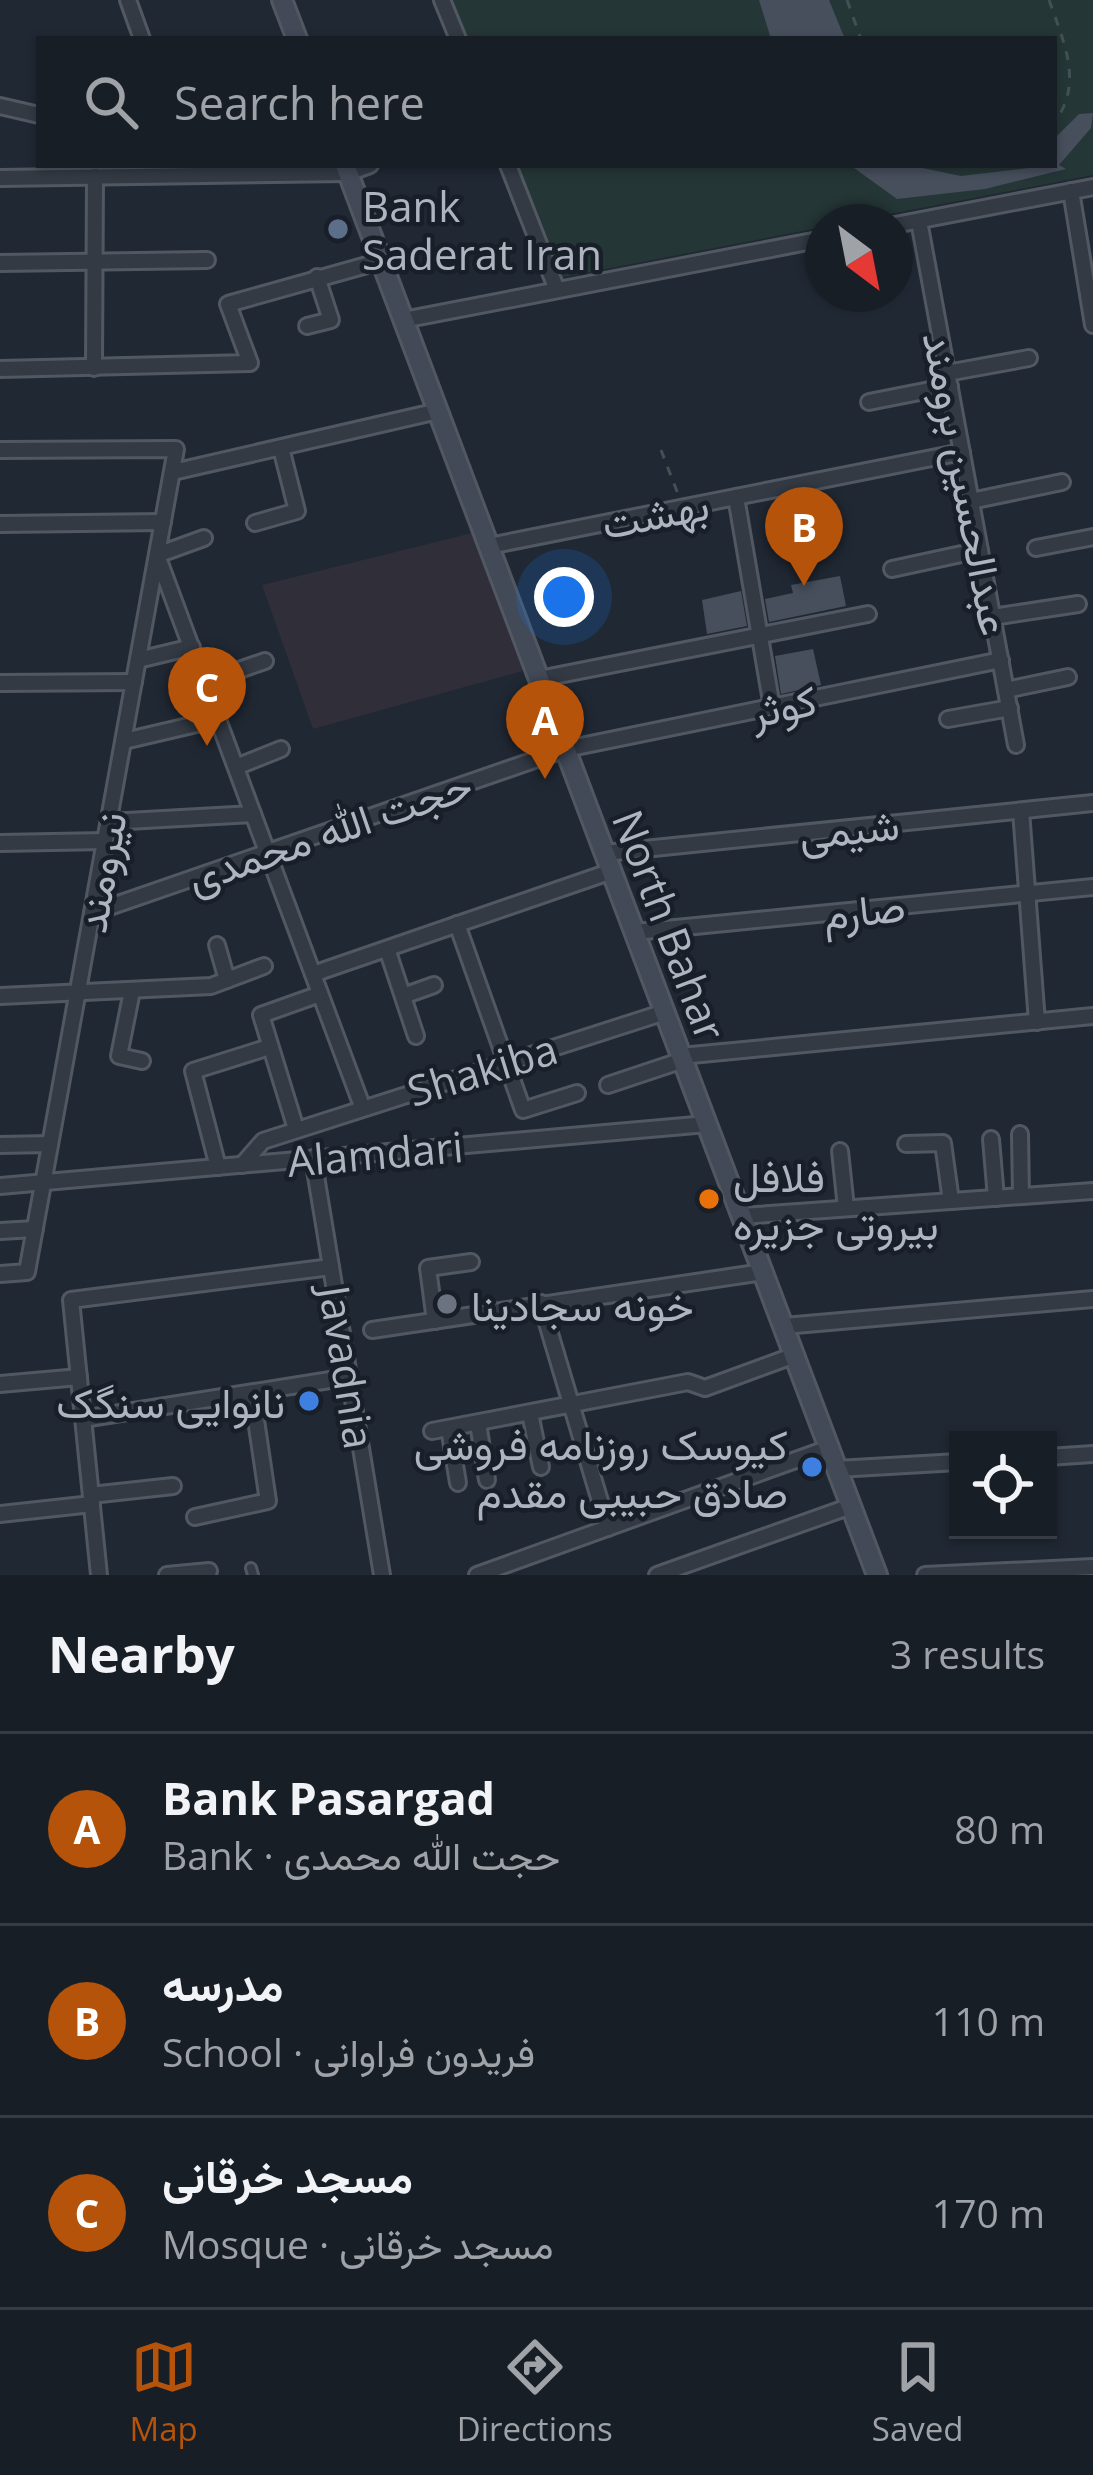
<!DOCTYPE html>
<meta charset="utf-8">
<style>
body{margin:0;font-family:"Open Sans",Vazirmatn,sans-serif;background:#21272e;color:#f1f3f6}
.controls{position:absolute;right:36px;bottom:36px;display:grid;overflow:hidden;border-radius:0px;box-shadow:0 3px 9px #0004}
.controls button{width:108px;height:108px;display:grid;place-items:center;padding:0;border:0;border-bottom:3px solid #363c43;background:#181e26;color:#f1f3f6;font:60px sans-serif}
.compass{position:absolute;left:805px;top:204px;width:108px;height:108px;border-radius:50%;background:#181e26;box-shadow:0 3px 9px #0004;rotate:148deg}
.you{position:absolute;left:564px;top:597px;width:42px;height:42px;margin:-30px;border:9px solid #fff;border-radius:50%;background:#1a73e8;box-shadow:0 0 0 18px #1a73e833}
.badge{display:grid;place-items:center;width:78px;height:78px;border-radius:50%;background:#b45309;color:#fff;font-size:39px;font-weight:700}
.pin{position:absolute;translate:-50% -99px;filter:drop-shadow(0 3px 6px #0008)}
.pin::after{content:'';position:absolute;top:63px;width:42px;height:36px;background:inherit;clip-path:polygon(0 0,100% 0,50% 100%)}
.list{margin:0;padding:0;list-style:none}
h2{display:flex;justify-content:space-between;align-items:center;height:156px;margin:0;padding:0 48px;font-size:51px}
h2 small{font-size:39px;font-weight:400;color:#9fa2a7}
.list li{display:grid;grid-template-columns:78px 1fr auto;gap:36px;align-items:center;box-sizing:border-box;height:192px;padding:0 48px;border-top:3px solid #363c43}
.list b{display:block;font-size:45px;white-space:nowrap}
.list p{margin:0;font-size:39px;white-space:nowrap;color:#9fa2a7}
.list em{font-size:39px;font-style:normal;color:#9fa2a7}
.icon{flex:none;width:66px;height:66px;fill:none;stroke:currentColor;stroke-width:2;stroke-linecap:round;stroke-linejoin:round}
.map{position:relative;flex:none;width:1093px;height:1575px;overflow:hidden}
.search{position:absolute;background:#181e26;box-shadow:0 3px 9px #0004;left:36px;right:36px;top:36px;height:132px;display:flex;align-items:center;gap:30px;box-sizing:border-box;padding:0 42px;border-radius:0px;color:#9fa2a7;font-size:45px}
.sheet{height:732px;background:#181e26}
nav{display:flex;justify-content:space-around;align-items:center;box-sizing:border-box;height:168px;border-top:3px solid #363c43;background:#181e26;font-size:33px;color:#9fa2a7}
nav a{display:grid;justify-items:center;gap:6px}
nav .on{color:#b45309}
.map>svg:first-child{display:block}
.medical{fill:#2f2e39}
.green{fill:#253636}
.building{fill:#474f5d}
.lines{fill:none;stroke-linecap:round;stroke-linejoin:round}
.service-casing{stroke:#515862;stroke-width:14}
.minor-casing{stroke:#515862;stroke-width:20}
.secondary-casing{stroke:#515862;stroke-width:24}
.path{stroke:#425154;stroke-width:3;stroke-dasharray:9 9;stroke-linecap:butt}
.service{stroke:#333a44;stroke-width:8}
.minor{stroke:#333a44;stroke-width:14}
.secondary{stroke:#424957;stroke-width:18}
.service-dot{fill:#5c6f8a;stroke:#191f28;stroke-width:4.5}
.food-dot{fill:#e8710a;stroke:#191f28;stroke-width:4.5}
.worship-dot{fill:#6b7280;stroke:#191f28;stroke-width:4.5}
.shop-dot{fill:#3f7fe0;stroke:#191f28;stroke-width:4.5}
.labels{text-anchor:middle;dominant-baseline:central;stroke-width:9;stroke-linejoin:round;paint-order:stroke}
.poi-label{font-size:42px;fill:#adb5c1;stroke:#191f28;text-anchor:start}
.street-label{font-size:42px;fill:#adb5c1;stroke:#191f28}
</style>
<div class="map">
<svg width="1093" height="1575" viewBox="0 0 1093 1575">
<rect width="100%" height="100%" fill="#202833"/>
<!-- medical -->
<path class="medical" d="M 472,533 L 526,670 L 313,729 L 262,585 Z"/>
<!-- green -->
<path class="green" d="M 449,0 L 1093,0 L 1093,175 L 848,222 L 823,222 L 823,227 L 559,278 L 514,165 L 1054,165 L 1054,39 L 464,39 Z"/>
<!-- building -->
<g class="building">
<path d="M 759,0 L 829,0 L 845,39 L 771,39 Z"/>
<path d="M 1093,113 L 1091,128 L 1059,165 L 1066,169 L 985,189 L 897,199 L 850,165 L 908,165 L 961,176 L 1054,165 L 1054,139 L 1079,114 Z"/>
<path d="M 840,576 L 846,606 L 769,622 L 765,599 L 793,593 L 791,585 Z"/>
<path d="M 741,591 L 747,626 L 707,634 L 702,600 Z"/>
<path d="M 813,649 L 821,685 L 781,694 L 775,656 Z"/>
</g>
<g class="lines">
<!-- service casing -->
<g class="service-casing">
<path id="service" d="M 251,1568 L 253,1575"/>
</g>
<!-- minor casing -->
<g class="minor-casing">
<g id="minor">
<path d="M 128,0 L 142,39"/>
<path d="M 442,0 L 458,39"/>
<path d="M 0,106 L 39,115"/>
<path d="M 508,165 L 557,290"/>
<path d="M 0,178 L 348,173 L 370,165"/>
<path d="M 1071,191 L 1093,325"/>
<path d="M 919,221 L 1016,745"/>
<path d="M 895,225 L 1093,187"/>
<path d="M 0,263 L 207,260"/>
<path d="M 403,320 L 823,239"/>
<path d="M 307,326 L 331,320 L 317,277"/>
<path d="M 94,368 L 95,176"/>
<path d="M 0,369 L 250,363 L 228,304 L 381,261"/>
<path d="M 947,373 L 1029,358"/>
<path d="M 869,402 L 950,386"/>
<path d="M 0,450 L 176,449 L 27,1272 L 0,1274"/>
<path d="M 173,472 L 438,411"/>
<path d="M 736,497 L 772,707"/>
<path d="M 971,501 L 1062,482"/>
<path d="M 255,523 L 297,511 L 281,448"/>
<path d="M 0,524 L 163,522"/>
<path d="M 204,538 L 157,555 L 266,849"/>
<path d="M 489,546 L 962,452"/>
<path d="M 1036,548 L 1093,537"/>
<path d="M 892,569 L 980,550"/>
<path d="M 993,617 L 1078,604"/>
<path d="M 138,660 L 192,647"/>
<path d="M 539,679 L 868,614"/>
<path d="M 204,682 L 265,661"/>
<path d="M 0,683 L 134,682"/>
<path d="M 1006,690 L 1068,677"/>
<path d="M 948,719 L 1010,708"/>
<path d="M 124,741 L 218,719"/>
<path d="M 236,767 L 281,749"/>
<path d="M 1021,811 L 1037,1022"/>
<path d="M 109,822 L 253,814"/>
<path d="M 0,843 L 105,841"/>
<path d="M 605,853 L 1093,803"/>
<path d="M 273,867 L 362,1106"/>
<path d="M 92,913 L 566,749 L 1001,660"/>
<path d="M 457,924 L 523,1110 L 577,1093"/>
<path d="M 635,932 L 1093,887"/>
<path d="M 217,945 L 227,980"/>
<path d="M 387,949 L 416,1036"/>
<path d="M 313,974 L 612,871"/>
<path d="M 132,991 L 119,1056 L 142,1061"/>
<path d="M 0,996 L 211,986 L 264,966"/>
<path d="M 403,996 L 434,985"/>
<path d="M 681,1056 L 1093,1016"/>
<path d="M 608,1085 L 683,1060"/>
<path d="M 296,1129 L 261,1015 L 320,994"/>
<path d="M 1020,1134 L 1021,1196"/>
<path d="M 991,1139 L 996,1198"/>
<path d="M 906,1144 L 943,1143 L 951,1201"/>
<path d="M 0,1145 L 50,1144"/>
<path d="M 840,1151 L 846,1208"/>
<path d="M 313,1158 L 382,1575"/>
<path d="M 242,1165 L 263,1141 L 665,1012"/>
<path d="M 218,1167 L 193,1071 L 263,1049"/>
<path d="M 0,1186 L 707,1124"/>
<path d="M 742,1216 L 1093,1191"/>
<path d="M 0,1231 L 35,1229"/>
<path d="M 541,1303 L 608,1528"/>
<path d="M 435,1321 L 428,1268 L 471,1262"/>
<path d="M 784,1326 L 1093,1299"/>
<path d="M 372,1330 L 763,1272"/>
<path d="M 0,1384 L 79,1377"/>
<path d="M 530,1413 L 541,1467"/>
<path d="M 83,1419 L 349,1377"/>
<path d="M 478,1423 L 487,1480"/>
<path d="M 449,1428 L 458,1483"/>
<path d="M 432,1431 L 688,1382 L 705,1388 L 795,1355"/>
<path d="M 1048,1457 L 1093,1454"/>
<path d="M 837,1469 L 958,1462"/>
<path d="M 91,1495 L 173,1486"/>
<path d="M 0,1514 L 92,1504"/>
<path d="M 195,1517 L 268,1501 L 252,1393"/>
<path d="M 99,1575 L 71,1300 L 331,1267"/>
<path d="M 167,1575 L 209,1571"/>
<path d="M 477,1575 L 829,1448"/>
<path d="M 657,1575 L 851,1506"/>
<path d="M 925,1575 L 1093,1567"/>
</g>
</g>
<!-- secondary casing -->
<g class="secondary-casing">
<g id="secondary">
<path d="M 282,0 L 297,39"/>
<path d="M 345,165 L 877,1575"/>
</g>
</g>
<!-- path -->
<g class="path">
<path d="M 847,0 L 861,39"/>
<path d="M 1049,0 C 1064,43 1084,83 1054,123"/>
<path d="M 661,450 L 678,494"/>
</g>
<!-- service -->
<use href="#service" class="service"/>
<!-- minor -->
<use href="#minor" class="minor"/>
<!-- secondary -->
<use href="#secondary" class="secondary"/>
</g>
<!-- markers -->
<circle class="service-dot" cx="338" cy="229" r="12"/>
<circle class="food-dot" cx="709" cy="1199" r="12"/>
<circle class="worship-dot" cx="447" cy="1304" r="12"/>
<g class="shop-dot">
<circle cx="309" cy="1401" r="12"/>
<circle cx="812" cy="1467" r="12"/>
</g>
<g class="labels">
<!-- poi labels -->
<g class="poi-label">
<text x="362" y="205">Bank<tspan x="362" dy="48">Saderat Iran</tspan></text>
<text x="733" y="1175">فلافل<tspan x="733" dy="48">بیروتی جزیره</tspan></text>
<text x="471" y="1304">خونه سجادینا</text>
<text x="285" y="1401" text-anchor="end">نانوایی سنگک</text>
<text x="788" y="1443" text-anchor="end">کیوسک روزنامه فروشی<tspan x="788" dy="48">صادق حبیبی مقدم</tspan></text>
</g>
<!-- street labels -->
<g class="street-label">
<text transform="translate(968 483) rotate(79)">عبدالحسین برومند</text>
<text transform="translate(655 513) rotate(-11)">بهشت</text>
<text transform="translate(783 705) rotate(-12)">کوثر</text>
<text transform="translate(849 828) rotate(-6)">شیمی</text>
<text transform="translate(329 830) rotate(-19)">حجت الله محمدی</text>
<text transform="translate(100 872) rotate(-80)">نیرومند</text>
<text transform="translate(864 909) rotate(-6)">صارم</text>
<text transform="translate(670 925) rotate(69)">North Bahar</text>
<text transform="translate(482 1069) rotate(-17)">Shakiba</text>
<text transform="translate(375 1153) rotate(-5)">Alamdari</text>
<text transform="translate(348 1367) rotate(81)">Javadnia</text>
</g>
</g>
</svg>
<div class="controls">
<button><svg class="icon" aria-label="locate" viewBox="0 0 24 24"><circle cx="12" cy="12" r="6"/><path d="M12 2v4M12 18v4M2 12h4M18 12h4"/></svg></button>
</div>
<svg class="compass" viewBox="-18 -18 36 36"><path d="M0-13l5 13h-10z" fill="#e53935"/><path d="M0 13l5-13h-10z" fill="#9fa2a7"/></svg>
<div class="you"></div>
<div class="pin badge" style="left:545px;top:779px">A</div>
<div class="pin badge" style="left:804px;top:586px">B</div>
<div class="pin badge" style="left:207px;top:746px">C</div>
<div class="search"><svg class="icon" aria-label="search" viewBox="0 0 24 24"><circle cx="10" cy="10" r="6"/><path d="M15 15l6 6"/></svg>Search here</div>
</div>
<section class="sheet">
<h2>Nearby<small>3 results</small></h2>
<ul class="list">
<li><span class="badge">A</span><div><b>Bank Pasargad</b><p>Bank · حجت الله محمدی</p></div><em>80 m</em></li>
<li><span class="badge">B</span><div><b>مدرسه</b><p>School · فریدون فراوانی</p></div><em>110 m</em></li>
<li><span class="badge">C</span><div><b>مسجد خرقانی</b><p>Mosque · مسجد خرقانی</p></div><em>170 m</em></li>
</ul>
</section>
<nav>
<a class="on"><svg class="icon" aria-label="map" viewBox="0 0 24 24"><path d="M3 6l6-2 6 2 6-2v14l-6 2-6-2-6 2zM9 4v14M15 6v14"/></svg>Map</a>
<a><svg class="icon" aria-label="directions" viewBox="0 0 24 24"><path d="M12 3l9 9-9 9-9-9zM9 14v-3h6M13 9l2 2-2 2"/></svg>Directions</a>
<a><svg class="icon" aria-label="saved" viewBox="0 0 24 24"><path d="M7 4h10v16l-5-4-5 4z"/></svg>Saved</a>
</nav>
